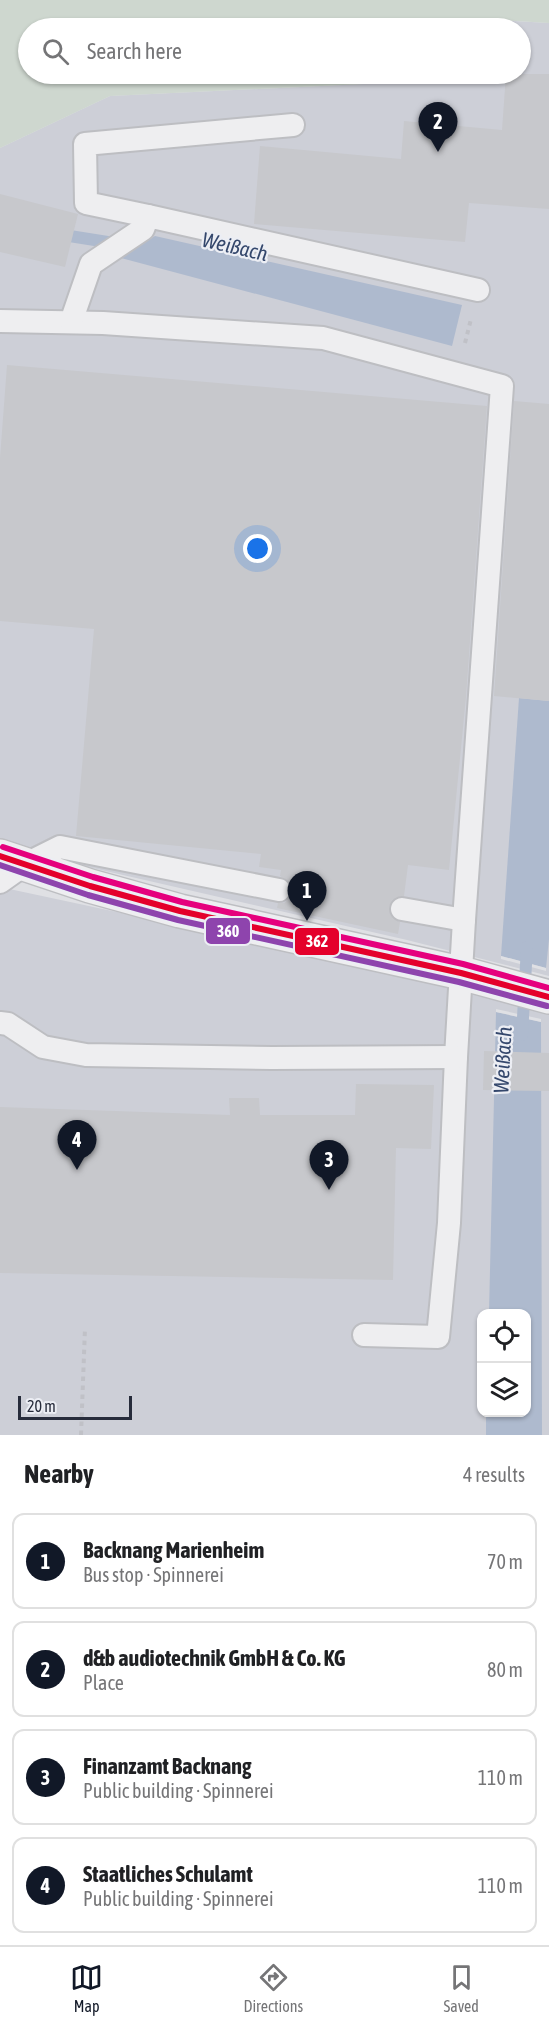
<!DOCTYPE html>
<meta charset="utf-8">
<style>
body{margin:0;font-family:"Asap Condensed",sans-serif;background:#f6f6f6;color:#202124}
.controls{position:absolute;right:18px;bottom:18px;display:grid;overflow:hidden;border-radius:12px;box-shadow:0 2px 4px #0004}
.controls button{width:54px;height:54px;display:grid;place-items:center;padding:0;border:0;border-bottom:2px solid #e0e0e0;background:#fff;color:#202124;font:30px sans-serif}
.scale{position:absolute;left:18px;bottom:15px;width:114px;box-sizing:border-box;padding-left:6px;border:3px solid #272c3b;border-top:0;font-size:16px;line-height:21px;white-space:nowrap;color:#272c3b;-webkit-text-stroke:4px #eceef4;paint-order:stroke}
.you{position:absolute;left:258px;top:549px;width:21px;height:21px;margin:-15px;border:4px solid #fff;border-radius:50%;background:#1a73e8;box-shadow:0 0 0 9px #1a73e833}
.badge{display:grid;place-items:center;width:39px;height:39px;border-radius:50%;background:#111827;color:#fff;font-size:20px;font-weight:700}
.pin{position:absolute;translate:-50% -50px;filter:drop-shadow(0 2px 3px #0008)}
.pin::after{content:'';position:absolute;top:32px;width:21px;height:18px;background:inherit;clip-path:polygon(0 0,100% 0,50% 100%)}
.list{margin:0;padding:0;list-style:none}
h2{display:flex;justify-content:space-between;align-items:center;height:78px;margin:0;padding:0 24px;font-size:26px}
h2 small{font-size:20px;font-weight:400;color:#757577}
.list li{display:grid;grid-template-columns:39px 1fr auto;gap:18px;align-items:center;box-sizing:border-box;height:96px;margin:0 12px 12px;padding:0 12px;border:2px solid #e0e0e0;border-radius:12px}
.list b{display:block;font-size:22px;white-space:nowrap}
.list p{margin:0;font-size:20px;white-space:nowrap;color:#757577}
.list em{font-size:20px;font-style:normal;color:#757577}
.icon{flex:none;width:33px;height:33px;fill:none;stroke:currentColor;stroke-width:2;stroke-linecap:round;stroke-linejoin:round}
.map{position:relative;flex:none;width:549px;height:1435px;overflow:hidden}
.search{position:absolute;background:#fff;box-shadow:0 2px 4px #0004;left:18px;right:18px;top:18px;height:66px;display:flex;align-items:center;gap:15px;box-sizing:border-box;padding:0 21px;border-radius:33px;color:#757577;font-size:22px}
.sheet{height:510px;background:#fff}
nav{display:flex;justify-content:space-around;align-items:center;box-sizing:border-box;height:84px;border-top:2px solid #e0e0e0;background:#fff;font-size:16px;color:#757577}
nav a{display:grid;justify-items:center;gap:3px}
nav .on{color:#111827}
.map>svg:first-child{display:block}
.built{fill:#cdcfd7;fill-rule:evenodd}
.green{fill:#ced7cf}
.water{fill:#aebace}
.pier{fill:#dfe0e4}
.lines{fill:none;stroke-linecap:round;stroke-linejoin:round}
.stream{stroke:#aebace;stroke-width:12}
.building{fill:#c7c8cc}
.lane-casing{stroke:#bdbec2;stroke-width:26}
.street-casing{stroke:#bdbec2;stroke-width:36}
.path{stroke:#c0c1c7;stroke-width:4;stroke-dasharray:4.5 4.5;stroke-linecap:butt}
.lane{stroke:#eeeef0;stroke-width:22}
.street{stroke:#eeeef0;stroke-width:33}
.bus-1-casing{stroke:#eceef4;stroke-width:10}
.bus-2-casing{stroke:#eceef4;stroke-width:10}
.bus-3-casing{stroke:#eceef4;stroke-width:10}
.bus-1{stroke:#e4002b;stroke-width:6}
.bus-2{stroke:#8e44ad;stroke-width:6}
.bus-3{stroke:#e5007d;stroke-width:6}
.labels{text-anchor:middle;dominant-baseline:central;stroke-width:4.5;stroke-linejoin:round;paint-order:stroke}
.water-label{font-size:21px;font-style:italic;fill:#34476c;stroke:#eceef4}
.line-badge{stroke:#eceef4;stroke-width:2}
.badge-label{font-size:16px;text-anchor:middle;font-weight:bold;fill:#fff}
</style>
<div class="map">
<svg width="549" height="1435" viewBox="0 0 549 1435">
<rect width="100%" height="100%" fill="#dfe0e4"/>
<!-- built -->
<g class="built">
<path d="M 479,19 L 549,23 L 549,976 L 407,940 L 49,858 L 0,840 L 0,148 L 110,96 L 468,79 L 470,74 L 520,74 L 520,28 L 478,28 Z"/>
<path d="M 0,887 L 434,980 L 549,1012 L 549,1435 L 0,1435 ZM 482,1314 L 526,1314 L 526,1412 L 482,1412 Z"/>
</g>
<!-- green -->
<path class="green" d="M 0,0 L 549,0 L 549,23 L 480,19 L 478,28 L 28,28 L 28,74 L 470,74 L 469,79 L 110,96 L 0,148 Z"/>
<!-- water -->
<g class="water">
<path d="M 155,236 L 462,305 L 452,346 L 121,258 Z"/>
<path d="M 519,698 L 549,701 L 549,939 L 546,968 L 501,956 Z"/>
<path d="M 496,1012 L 541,1022 L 542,1435 L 486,1435 L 486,1413 L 526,1412 L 526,1314 L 489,1313 Z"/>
</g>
<!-- pier -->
<g class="pier">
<path d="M 501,956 L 546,968 L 546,971 L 501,959 Z"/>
<path d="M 496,1009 L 541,1019 L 541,1022 L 496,1012 Z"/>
</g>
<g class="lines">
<!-- stream -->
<g class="stream">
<path d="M 57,234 L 120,244"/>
<path d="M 522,1035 L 527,947"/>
</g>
</g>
<!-- building -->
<g class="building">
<path d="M 506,74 L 549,74 L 549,209 L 469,203 L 465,242 L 254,224 L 260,146 L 401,159 L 404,121 L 502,130 Z"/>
<path d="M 0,194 L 78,214 L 65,267 L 0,252 Z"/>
<path d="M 7,365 L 487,406 L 466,697 L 449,870 L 408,865 L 404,896 L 397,897 L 392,900 L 389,907 L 390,914 L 393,919 L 400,922 L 398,934 L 277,908 L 278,903 L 284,903 L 290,898 L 292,892 L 292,886 L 287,880 L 280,876 L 281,870 L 259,867 L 261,854 L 76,836 L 94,629 L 0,621 L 0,458 Z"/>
<path d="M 514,401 L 549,404 L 549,701 L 494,696 Z"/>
<path d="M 484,1051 L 549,1053 L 549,1091 L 483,1090 Z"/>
<path d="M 356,1084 L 434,1085 L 431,1149 L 396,1148 L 393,1280 L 0,1273 L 0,1107 L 230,1115 L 229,1098 L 259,1098 L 260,1115 L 355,1115 Z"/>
</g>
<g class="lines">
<!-- lane casing -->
<g class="lane-casing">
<g id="lane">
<path d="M 148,216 L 86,203 L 85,144 L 293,125"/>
<path d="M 0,321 L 103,323 L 323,338 L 502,386 L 464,920 L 456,1057 L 449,1223 L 438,1337 L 364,1335"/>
<path d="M 71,322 L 91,264 L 143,229 L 148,216 L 478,290"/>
<path d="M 0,882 L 24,865 L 60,847 L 279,890"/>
<path d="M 402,909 L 464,920"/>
<path d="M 0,1023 L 8,1024 L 43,1047 L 86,1055 L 272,1058 L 456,1057"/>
</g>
</g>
<!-- street casing -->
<g class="street-casing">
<path id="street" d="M 0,856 L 90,886 L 180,911 L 461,973 L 549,997"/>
</g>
<!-- path -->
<g class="path">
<path d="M 465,343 L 471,319"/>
<path d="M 81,1435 L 85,1328"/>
</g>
<!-- lane -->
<use href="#lane" class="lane"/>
<!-- street -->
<use href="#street" class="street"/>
<!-- bus-1 casing -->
<g class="bus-1-casing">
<path id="bus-1" d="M 0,856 L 90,886 L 180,911 L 461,973 L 549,997"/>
</g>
<!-- bus-2 casing -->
<g class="bus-2-casing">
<path id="bus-2" d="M 0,865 L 88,895 L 178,920 L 459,982 L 547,1006"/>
</g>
<!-- bus-3 casing -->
<g class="bus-3-casing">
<path id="bus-3" d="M 3,847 L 93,877 L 182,902 L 463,964 L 549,988"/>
</g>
<!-- bus-1 -->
<use href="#bus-1" class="bus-1"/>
<!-- bus-2 -->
<use href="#bus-2" class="bus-2"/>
<!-- bus-3 -->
<use href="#bus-3" class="bus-3"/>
</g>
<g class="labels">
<!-- water labels -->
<g class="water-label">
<text transform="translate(235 246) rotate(13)">Weißach</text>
<text transform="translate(502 1060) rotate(-87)">Weißach</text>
</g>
</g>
<g class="line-badge">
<rect x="205" y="917" width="46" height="28" rx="6" fill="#8e44ad"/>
<rect x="294" y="927" width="46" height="29" rx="6" fill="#e4002b"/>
</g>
<g class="badge-label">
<text x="228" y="937">360</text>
<text x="317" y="947">362</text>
</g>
</svg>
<div class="controls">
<button><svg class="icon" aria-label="locate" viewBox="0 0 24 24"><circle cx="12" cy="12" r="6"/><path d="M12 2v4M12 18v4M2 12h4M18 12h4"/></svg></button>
<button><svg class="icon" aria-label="layers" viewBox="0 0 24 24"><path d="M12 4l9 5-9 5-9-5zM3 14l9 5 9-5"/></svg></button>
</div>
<div class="scale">20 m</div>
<div class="you"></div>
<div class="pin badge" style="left:307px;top:921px">1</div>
<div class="pin badge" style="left:438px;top:152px">2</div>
<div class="pin badge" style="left:329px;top:1190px">3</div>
<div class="pin badge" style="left:77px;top:1170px">4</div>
<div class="search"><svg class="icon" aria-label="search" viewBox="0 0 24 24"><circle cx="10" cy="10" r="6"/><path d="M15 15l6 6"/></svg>Search here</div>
</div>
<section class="sheet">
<h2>Nearby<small>4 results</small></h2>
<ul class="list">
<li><span class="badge">1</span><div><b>Backnang Marienheim</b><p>Bus stop · Spinnerei</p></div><em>70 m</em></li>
<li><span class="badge">2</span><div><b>d&amp;b audiotechnik GmbH &amp; Co. KG</b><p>Place</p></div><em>80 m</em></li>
<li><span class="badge">3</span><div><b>Finanzamt Backnang</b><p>Public building · Spinnerei</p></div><em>110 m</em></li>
<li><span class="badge">4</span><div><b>Staatliches Schulamt</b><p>Public building · Spinnerei</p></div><em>110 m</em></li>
</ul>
</section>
<nav>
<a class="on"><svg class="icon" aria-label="map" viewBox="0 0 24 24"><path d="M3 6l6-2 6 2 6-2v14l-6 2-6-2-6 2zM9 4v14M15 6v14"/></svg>Map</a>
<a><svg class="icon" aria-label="directions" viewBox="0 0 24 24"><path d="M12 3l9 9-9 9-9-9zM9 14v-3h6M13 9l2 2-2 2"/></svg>Directions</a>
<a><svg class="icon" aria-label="saved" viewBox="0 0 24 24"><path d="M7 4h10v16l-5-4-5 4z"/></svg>Saved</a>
</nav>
